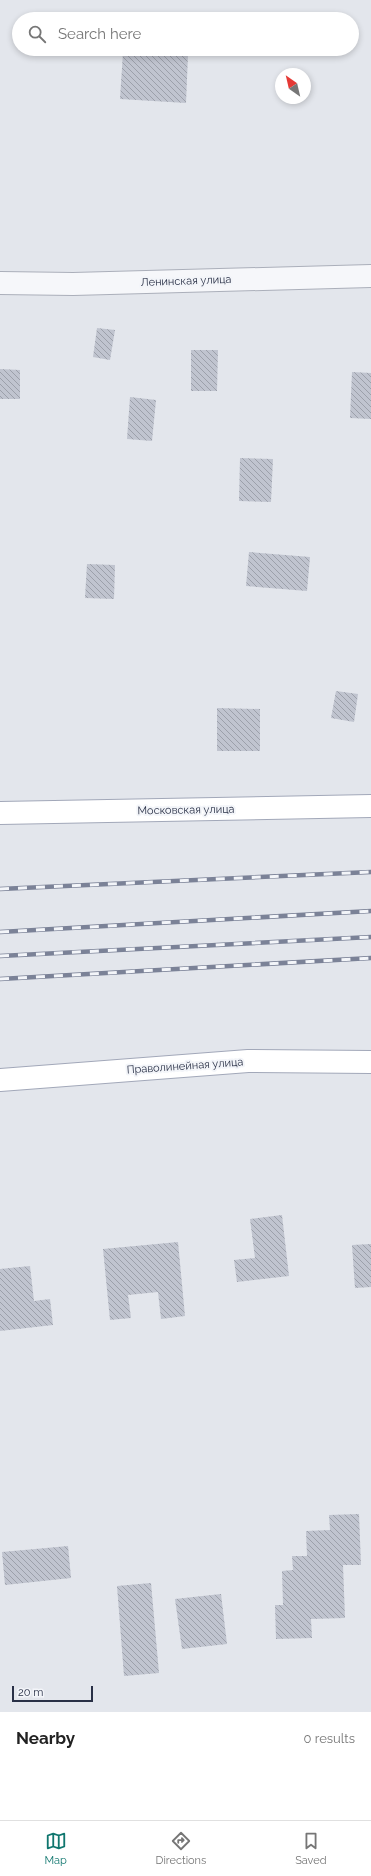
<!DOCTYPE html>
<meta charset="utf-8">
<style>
body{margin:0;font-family:Raleway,sans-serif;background:#f2f2f2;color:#222}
.compass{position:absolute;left:275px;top:68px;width:36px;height:36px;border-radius:50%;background:#fff;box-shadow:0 2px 6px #0003;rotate:326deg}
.scale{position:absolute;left:12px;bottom:10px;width:81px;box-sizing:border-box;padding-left:4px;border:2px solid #293046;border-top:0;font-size:11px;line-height:14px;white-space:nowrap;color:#293046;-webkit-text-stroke:3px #f3f5f9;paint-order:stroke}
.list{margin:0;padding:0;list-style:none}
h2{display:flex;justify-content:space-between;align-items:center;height:52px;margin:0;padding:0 16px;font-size:17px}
h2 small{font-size:13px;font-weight:400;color:#767676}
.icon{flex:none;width:22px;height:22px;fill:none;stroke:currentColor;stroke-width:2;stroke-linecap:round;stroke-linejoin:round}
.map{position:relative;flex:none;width:371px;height:1712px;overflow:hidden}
.search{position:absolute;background:#fff;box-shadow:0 2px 6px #0003;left:12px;right:12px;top:12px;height:44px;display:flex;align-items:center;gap:10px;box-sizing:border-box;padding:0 14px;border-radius:22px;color:#767676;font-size:15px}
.sheet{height:108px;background:#fff}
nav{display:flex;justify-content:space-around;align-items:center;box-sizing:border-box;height:56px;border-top:1px solid #e0e0e0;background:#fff;font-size:11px;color:#767676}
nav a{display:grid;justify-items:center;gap:2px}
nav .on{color:#0f766e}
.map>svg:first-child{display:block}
.building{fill:url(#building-back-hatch)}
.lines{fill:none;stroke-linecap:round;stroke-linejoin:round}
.minor-casing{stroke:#abafba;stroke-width:24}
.major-casing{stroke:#a2a8b9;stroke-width:24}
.minor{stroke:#f6f7fa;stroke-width:22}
.major{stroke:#fff;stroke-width:22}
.rail-casing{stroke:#7b8297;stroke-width:4.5}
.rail{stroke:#f3f5f9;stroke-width:3;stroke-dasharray:9;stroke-linecap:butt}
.labels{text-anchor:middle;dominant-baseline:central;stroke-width:4;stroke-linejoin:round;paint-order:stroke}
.street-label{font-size:11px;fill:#293046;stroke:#f3f5f9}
</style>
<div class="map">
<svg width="371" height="1712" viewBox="0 0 371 1712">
<defs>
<pattern id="building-back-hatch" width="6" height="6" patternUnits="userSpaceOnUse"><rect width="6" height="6" fill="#c0c4cf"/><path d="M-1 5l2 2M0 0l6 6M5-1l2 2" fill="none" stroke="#9ca0aa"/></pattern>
</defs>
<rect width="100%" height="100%" fill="#e3e6ec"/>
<!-- building -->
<g class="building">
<path d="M 123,52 L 188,55 L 186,103 L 120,99 Z"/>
<path d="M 97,328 L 115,330 L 110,360 L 93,357 Z"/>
<path d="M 191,350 L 218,350 L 217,391 L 191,391 Z"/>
<path d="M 0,369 L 20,370 L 20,399 L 0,399 Z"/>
<path d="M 352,372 L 371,373 L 371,419 L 350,418 Z"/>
<path d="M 130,397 L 156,400 L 152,441 L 127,439 Z"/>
<path d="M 240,458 L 273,459 L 271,502 L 239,501 Z"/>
<path d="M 249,552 L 310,557 L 307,591 L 246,586 Z"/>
<path d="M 87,564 L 115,565 L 114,599 L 85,598 Z"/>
<path d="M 336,691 L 358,694 L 354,722 L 331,718 Z"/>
<path d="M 217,708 L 260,709 L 260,751 L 217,751 Z"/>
<path d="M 282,1215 L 289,1276 L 237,1282 L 234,1260 L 255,1258 L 250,1219 Z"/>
<path d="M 178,1242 L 185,1316 L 161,1319 L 158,1292 L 128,1295 L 131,1318 L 110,1320 L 103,1249 Z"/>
<path d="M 371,1244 L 371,1287 L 355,1288 L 352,1245 Z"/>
<path d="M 30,1266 L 34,1301 L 50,1299 L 53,1325 L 0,1331 L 0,1269 Z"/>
<path d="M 359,1514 L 361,1565 L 343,1565 L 345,1618 L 311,1619 L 312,1638 L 276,1639 L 275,1605 L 283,1605 L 282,1571 L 293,1570 L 292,1556 L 307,1556 L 306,1531 L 330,1530 L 329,1515 Z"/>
<path d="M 68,1546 L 71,1578 L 5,1585 L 2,1552 Z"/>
<path d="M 151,1583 L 159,1673 L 124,1676 L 117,1586 Z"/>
<path d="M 221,1594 L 227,1644 L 182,1649 L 175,1599 Z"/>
</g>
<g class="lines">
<!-- minor casing -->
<g class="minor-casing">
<path id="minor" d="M 0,283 L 73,284 L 371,276"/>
</g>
<!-- major casing -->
<g class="major-casing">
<g id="major">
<path d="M 0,813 L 371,806"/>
<path d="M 0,1080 L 248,1061 L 371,1062"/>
</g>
</g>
<!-- minor -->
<use href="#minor" class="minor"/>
<!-- major -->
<use href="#major" class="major"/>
<!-- rail casing -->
<g class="rail-casing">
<g id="rail">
<path d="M 0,889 L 371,872"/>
<path d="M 0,932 L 371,911"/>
<path d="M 0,956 L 371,937"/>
<path d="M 0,979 L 371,958"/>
</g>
</g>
<!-- rail -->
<use href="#rail" class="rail"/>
</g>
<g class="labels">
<!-- street labels -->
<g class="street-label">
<text transform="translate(186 281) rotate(-2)">Ленинская улица</text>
<text transform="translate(186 810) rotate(-1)">Московская улица</text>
<text transform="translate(185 1066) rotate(-4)">Праволинейная улица</text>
</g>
</g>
</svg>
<svg class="compass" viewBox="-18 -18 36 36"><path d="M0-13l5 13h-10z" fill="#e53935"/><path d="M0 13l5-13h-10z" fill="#767676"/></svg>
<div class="scale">20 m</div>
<div class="search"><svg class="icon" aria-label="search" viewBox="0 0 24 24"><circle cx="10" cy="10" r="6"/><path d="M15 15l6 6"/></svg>Search here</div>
</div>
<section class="sheet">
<h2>Nearby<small>0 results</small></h2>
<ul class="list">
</ul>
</section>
<nav>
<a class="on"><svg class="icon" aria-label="map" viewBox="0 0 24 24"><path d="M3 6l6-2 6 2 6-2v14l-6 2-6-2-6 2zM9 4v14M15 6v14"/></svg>Map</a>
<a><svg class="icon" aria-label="directions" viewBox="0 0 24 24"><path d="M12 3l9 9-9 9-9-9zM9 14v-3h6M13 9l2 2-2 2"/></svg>Directions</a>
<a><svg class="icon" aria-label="saved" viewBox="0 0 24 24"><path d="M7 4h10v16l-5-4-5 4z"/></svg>Saved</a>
</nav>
